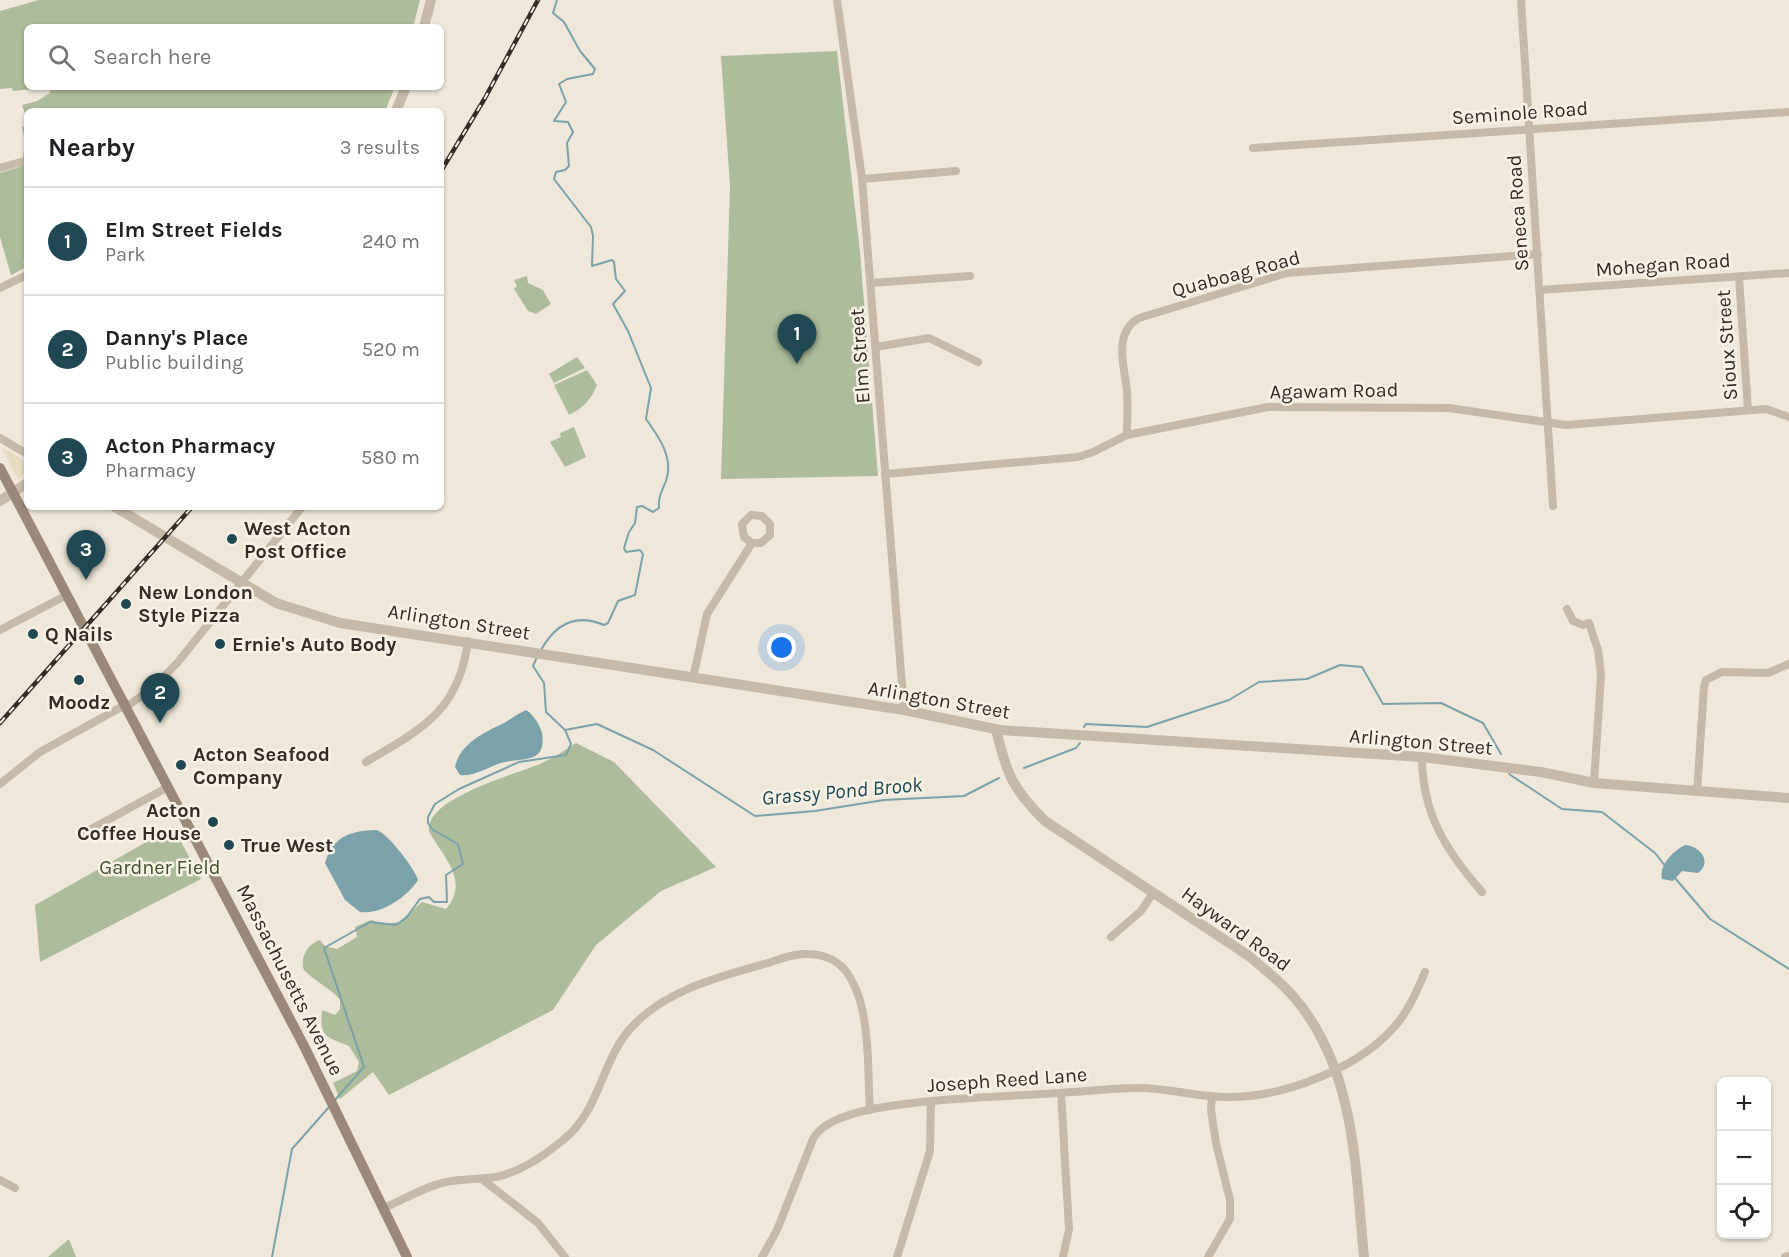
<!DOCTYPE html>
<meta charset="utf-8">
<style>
body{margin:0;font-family:Karla,sans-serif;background:#f6f6f6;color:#202124}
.controls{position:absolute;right:18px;bottom:18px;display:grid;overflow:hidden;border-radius:9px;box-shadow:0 2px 4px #0004}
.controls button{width:54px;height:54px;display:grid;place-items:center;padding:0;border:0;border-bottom:2px solid #e0e0e0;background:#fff;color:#202124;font:30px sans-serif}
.you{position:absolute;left:782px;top:648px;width:21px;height:21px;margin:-15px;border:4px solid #fff;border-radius:50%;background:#1a73e8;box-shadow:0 0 0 9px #1a73e833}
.badge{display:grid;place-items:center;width:39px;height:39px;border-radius:50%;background:#1f4852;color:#fff;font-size:20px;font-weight:700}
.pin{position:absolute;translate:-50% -50px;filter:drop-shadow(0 2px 3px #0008)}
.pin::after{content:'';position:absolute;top:32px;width:21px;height:18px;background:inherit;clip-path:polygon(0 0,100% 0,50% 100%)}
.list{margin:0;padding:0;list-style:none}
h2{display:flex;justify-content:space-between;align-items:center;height:78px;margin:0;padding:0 24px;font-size:26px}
h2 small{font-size:20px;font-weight:400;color:#757577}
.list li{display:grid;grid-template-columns:39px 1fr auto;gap:18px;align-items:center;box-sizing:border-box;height:108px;padding:0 24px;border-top:2px solid #e0e0e0}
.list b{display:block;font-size:22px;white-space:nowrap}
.list p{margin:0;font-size:20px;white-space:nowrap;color:#757577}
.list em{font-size:20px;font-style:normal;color:#757577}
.icon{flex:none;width:33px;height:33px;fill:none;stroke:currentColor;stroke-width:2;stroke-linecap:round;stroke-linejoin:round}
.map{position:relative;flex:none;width:1789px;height:1257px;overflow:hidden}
.search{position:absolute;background:#fff;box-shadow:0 2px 4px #0004;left:24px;top:24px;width:420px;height:66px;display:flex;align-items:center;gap:15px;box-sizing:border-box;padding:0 21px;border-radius:9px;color:#757577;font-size:22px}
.panel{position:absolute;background:#fff;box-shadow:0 2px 4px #0004;left:24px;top:108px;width:420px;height:402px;border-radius:9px}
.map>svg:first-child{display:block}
.green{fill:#adbd9b}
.plaza{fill:#e7dbc2}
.water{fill:#7ba2aa}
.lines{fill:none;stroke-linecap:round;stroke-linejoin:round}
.stream{stroke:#7ba2aa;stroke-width:2}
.minor{stroke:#c6b9a7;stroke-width:8}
.tertiary{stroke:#c6b9a7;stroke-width:10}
.secondary{stroke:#9a8978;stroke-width:10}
.rail-casing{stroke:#332c27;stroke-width:4.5}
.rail{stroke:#f8f2e6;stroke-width:2;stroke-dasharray:7;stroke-linecap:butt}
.poi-dot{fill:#1f4852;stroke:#f8f2e6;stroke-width:2}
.labels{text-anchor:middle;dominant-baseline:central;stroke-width:5;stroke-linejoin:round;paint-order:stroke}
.street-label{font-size:20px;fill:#332c27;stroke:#f8f2e6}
.poi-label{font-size:20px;font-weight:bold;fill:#332c27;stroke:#f8f2e6;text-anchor:start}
.park-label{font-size:20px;fill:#3e502c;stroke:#f8f2e6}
.water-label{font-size:21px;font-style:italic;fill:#1f4852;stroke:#f8f2e6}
</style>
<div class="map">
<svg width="1789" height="1257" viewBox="0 0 1789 1257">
<rect width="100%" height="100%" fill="#efe8da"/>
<!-- green -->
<g class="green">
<path d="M 39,0 L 420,0 L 413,27 L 27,27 L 27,87 L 395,87 L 385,111 L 27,111 L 27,120 L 22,105 L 37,101 L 50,93 L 51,87 L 13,91 L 12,88 L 0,89 L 0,11 Z"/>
<path d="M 837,51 L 860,252 L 878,476 L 721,479 L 730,186 L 721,56 Z"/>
<path d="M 27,126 L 27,260 L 23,262 L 26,267 L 11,275 L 0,237 L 0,173 L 22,166 L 25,141 L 22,127 Z"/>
<path d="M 527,276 L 528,283 L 543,290 L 551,304 L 536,314 L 528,311 L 514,289 L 517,286 L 514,280 Z"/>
<path d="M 577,357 L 585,368 L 554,383 L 549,374 Z"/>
<path d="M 587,370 L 597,385 C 591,400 583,408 569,415 L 554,385 Z"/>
<path d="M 574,427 L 586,457 L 565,467 L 550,442 L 561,437 L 560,433 Z"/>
<path d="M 576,743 L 614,762 L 716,867 L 661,891 L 596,945 L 553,1010 L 389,1095 L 373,1072 L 340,1099 L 333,1083 L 357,1071 L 359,1062 L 349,1046 C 326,1037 319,1037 322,1010 L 335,1015 L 340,1009 L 340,1000 C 331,988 314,981 304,970 C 299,959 308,943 320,940 L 325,946 L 337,949 L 357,937 L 355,927 L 371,920 L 386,924 L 399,922 L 422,902 L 446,909 C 471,880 441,855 429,831 C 424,799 516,774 540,764 C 553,758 564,751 576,743 Z"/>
<path d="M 173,827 L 201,879 L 40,962 L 35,905 Z"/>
<path d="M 69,1239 L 76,1257 L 48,1257 Z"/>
</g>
<!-- plaza -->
<path class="plaza" d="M 4,448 L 27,462 L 27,471 L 18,479 L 2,449 Z"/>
<!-- water -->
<g class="water">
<path d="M 526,710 C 533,714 540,725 542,733 C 547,765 522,757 501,763 C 488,767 474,777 460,775 L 455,767 C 460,744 483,733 502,724 C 510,720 517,714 526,710 Z"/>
<path d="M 376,830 C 386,831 415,869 418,880 C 407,897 381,915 360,912 L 345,900 L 325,863 C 333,836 350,831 376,830 Z"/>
<path d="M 1685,845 C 1700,846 1713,862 1698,873 L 1682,871 L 1673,881 L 1662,879 C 1659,865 1673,851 1685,845 Z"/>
</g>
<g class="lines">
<!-- stream -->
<g class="stream">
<path d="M 541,650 C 556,623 576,613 604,625 L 608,623 L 618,601 L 635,595 L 643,554 L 640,550 L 626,552 L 624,548 L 629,532 L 635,523 L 637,507 L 642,506 L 653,512 L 659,508 C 658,497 662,491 666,481 C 674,458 659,437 646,419 L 651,388 L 628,331 L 613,304 L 625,291 L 616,279 L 614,262 L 612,260 L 592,266 L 593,236 L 591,227 L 554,179 L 556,172 L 565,170 L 569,166 L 567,143 L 573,132 L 568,122 L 554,121 L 566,102 L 559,84 L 567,79 L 593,74 L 595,69 L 580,51 L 564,22 L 553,13 L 557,0"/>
<path d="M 1084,727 L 1086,724 L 1147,727 L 1229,700 L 1259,682 L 1307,679 L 1340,665 L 1362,667 L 1383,704 L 1441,703 L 1483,723 L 1501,754"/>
<path d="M 565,730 L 597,724 L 653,750 L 755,816 L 815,811 L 884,800 L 964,796 L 999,778"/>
<path d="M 1024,768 L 1076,748 L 1080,743"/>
<path d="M 1509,774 L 1562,809 L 1602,812 L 1655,853 L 1666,867"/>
<path d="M 1675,878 L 1710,919 L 1789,969"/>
<path d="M 334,1101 L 364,1067 L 324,948 L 370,922 L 396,925 L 406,918 L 420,899 L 429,897 L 434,902 L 447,902 L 446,875 L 463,864 L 458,844 L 433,830 L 428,823 L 428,817 L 435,804 L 459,789 L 519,762 L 566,755 L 571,744 L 565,730 L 546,712 L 544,683 L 533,666 L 537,657"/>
<path d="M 272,1257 L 292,1149 L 329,1107"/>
</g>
<!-- minor -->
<g class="minor">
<path d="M 837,0 L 862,179 L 904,710"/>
<path d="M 1521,0 L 1553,506"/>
<path d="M 1253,148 L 1789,112"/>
<path d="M 0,168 L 21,162"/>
<path d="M 862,179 L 956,171"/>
<path d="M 1739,277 L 1748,410"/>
<path d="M 871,283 L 970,276"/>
<path d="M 0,288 L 27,275"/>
<path d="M 1540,290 L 1789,273"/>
<path d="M 876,347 L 929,338 L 978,362"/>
<path d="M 1127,435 C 1127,421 1128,406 1127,392 C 1125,368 1112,333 1139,318 L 1287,273 L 1538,254"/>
<path d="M 0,438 L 27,454"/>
<path d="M 885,474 L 1078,457 L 1093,452 L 1127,435 L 1268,407 L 1449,408 L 1566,425 L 1766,409 L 1789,417"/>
<path d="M 1567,609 L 1573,621 L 1583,625 L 1589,623 L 1598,650 L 1601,674 L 1594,783"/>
<path d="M 0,630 L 67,595"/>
<path d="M 693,678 L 707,614 L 752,543 L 761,543 L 770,535 L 770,524 L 762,516 L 751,515 L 742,524 L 744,537 L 752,543"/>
<path d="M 126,707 L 153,688 L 178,662 L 302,507"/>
<path d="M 1422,757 C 1422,813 1446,851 1482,892"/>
<path d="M 366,762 C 422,729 459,711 468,641"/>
<path d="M 0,784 L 40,752 L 125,705"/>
<path d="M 1697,792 L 1704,687 L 1706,680 L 1722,672 L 1768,673 L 1789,664"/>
<path d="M 84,833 L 168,787"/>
<path d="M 1111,937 L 1141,911 L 1153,893"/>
<path d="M 1061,1093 L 1069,1229 L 1063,1257"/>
<path d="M 482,1179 L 538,1223 L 565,1257"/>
<path d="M 0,1180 L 15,1188"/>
<path d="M 384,1208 C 403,1200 422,1188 442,1183 C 460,1178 478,1180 496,1177 C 520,1172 545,1155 563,1140 C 600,1111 601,1062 630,1029 C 664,990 721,976 768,963 C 780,959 795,953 807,954 C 821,954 835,959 844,969 C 872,1002 867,1068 870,1110"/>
<path d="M 762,1257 L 777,1230 L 813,1139 C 822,1121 853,1113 872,1109 C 933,1098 996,1097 1058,1093 C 1084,1092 1110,1088 1135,1088 C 1166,1087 1195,1097 1226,1097 C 1284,1098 1364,1067 1400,1020 C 1411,1006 1418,988 1425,972"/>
<path d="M 897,1257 L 930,1151 L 931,1102"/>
<path d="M 1208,1257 L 1230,1219 L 1230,1200 L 1216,1143 L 1211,1110 L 1212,1096"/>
<path d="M 1785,1257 L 1789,1256"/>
</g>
<!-- tertiary -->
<g class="tertiary">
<path d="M 424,27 L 431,0"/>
<path d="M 396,111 L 406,87"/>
<path d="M 0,501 L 27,483"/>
<path d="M 115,507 L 276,603 L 340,623 L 904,710 L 1000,730 L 1422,757 L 1541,772 L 1594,783 L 1789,798"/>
<path d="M 996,729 C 1006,772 1012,789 1045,821 L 1249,956 C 1264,969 1280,981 1293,996 C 1356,1069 1355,1167 1364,1257"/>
</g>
<!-- secondary -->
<path class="secondary" d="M 0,468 L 303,1044 L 407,1257"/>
<!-- rail casing -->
<g class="rail-casing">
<g id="rail">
<path d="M 441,171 L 485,98 L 538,0"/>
<path d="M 0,723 L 192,507"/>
</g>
</g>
<!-- rail -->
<use href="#rail" class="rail"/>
</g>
<!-- markers -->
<g class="poi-dot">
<circle cx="232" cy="539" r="6"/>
<circle cx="126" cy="604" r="6"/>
<circle cx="33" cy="634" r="6"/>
<circle cx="220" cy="644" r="6"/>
<circle cx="79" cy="680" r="6"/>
<circle cx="181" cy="765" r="6"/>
<circle cx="213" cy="822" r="6"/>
<circle cx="229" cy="845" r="6"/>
</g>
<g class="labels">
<!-- street labels -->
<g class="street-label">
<text transform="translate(1520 113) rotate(-4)">Seminole Road</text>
<text transform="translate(1518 213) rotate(-94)">Seneca Road</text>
<text transform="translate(1663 265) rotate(-4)">Mohegan Road</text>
<text transform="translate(1236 274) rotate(-15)">Quaboag Road</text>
<text transform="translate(1727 345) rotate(-94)">Sioux Street</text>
<text transform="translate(860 356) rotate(-94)">Elm Street</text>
<text transform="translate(1334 391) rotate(-1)">Agawam Road</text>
<text transform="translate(459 622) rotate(9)">Arlington Street</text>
<text transform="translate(939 700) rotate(10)">Arlington Street</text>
<text transform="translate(1421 742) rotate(5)">Arlington Street</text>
<text transform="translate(1236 929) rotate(36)">Hayward Road</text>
<text transform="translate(290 980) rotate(63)">Massachusetts Avenue</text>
<text transform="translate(1007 1080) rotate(-4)">Joseph Reed Lane</text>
</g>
<!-- poi labels -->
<g class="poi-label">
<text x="244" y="528">West Acton<tspan x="244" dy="23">Post Office</tspan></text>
<text x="138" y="592">New London<tspan x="138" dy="23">Style Pizza</tspan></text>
<text x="45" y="634">Q Nails</text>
<text x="232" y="644">Ernie's Auto Body</text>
<text x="79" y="702" text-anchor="middle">Moodz</text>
<text x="193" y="754">Acton Seafood<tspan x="193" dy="23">Company</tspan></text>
<text x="201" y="810" text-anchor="end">Acton<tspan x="201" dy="23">Coffee House</tspan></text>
<text x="241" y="845">True West</text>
</g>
<!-- park labels -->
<g class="park-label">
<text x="160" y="867">Gardner Field</text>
</g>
<!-- water labels -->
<g class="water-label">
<text transform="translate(842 791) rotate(-5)">Grassy Pond Brook</text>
</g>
</g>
</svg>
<div class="controls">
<button>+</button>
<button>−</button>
<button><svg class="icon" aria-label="locate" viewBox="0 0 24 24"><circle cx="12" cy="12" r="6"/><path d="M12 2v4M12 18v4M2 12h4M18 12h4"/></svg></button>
</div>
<div class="you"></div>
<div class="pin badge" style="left:797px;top:364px">1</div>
<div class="pin badge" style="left:160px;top:723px">2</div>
<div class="pin badge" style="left:86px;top:580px">3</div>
<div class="search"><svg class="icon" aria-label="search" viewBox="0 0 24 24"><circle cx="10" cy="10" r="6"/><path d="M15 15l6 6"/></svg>Search here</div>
<section class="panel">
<h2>Nearby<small>3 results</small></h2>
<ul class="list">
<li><span class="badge">1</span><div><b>Elm Street Fields</b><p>Park</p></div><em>240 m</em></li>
<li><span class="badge">2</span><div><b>Danny's Place</b><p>Public building</p></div><em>520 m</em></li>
<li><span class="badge">3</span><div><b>Acton Pharmacy</b><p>Pharmacy</p></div><em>580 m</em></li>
</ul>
</section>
</div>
